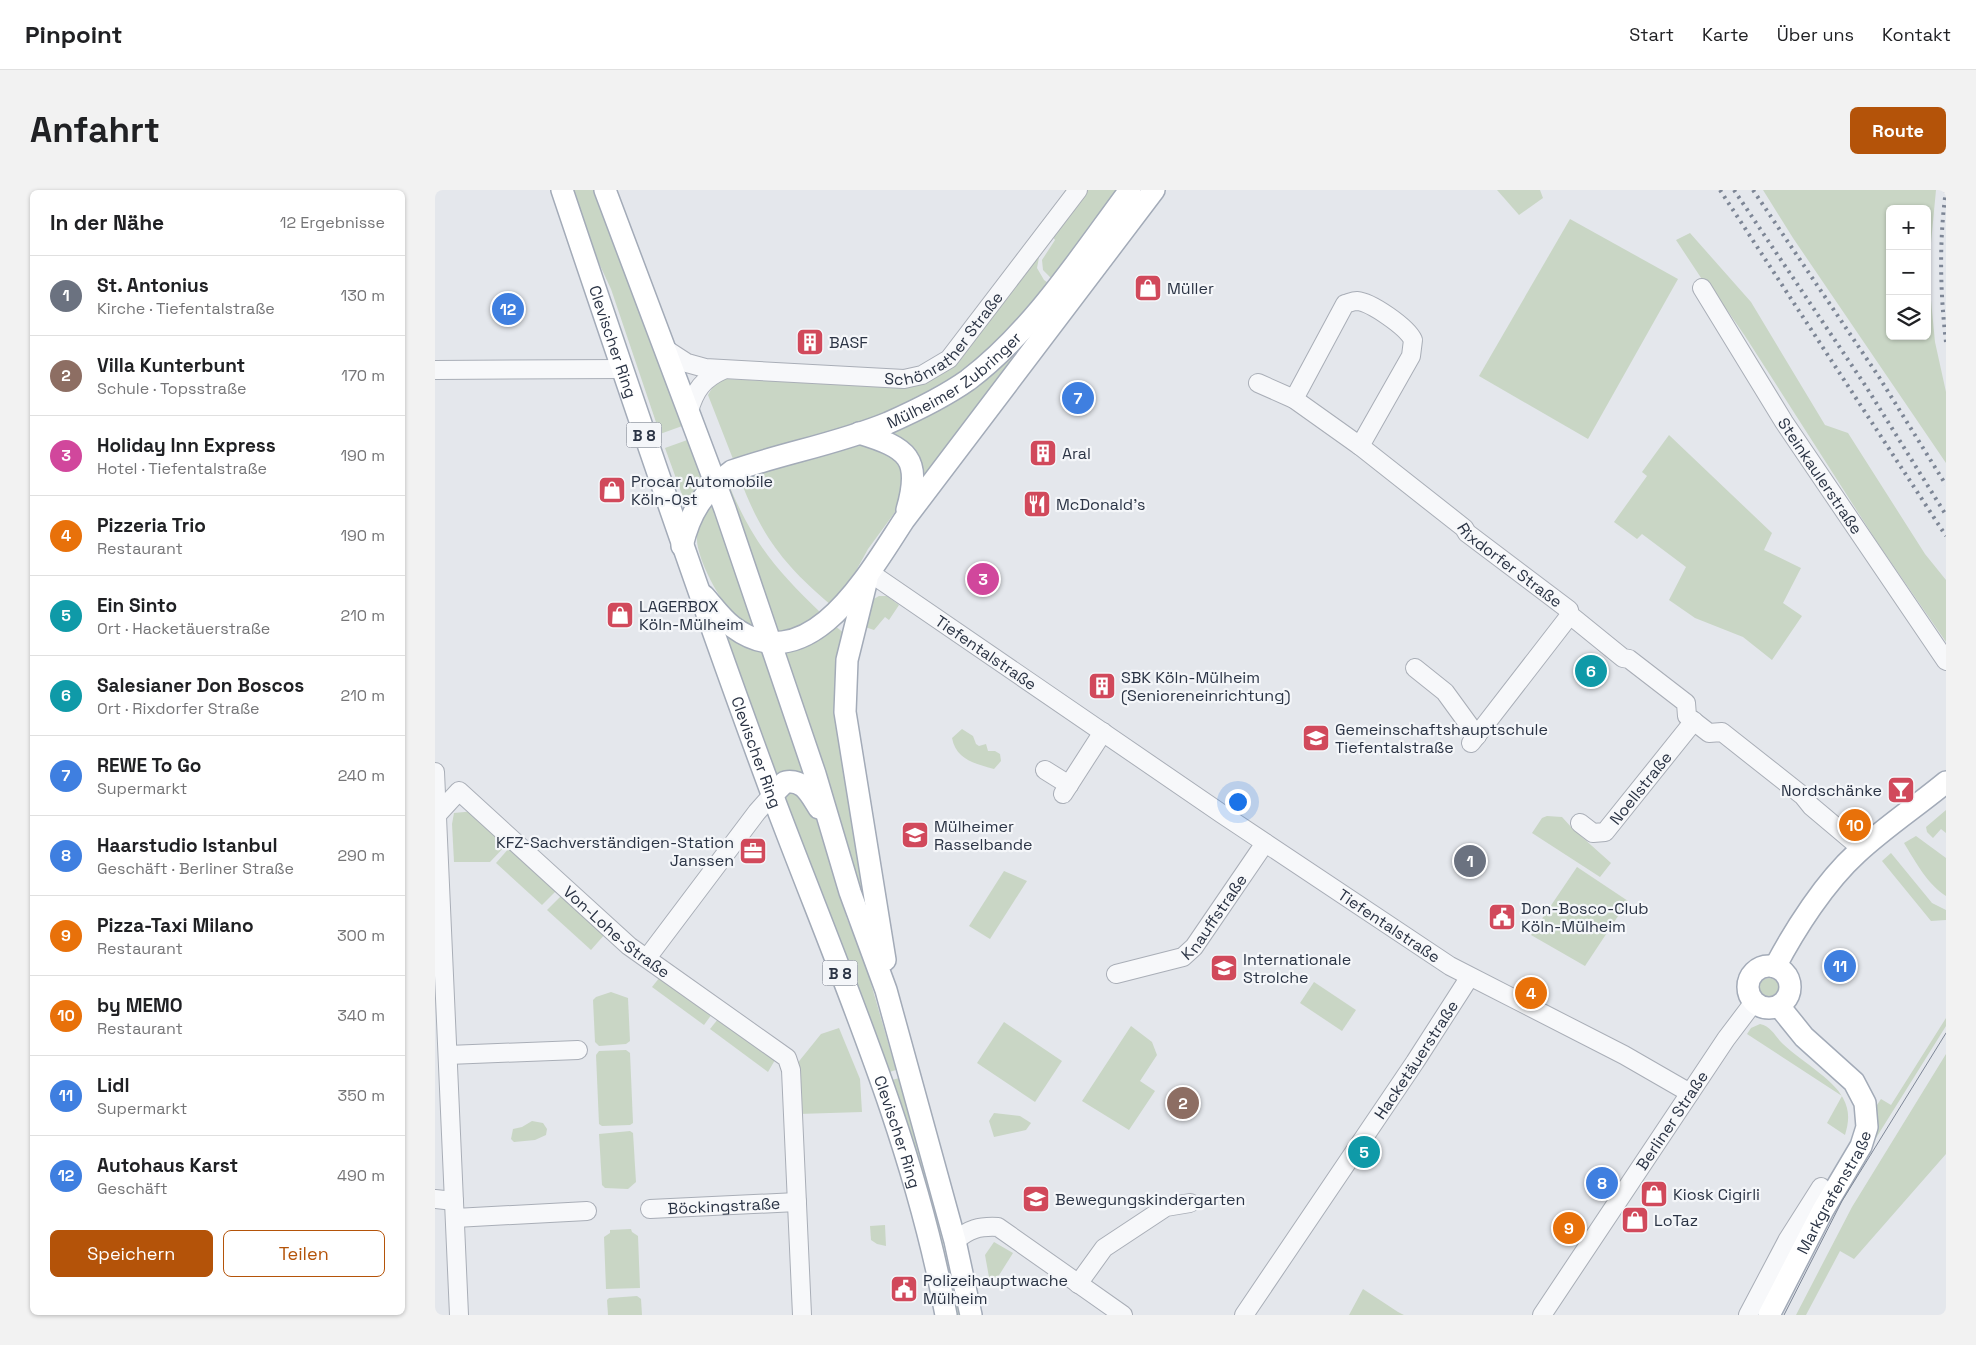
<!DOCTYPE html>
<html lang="de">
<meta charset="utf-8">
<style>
body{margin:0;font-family:"Space Grotesk",sans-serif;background:#f2f2f2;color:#202124}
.controls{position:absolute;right:15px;top:15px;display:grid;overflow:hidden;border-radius:8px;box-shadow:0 1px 4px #0004}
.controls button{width:45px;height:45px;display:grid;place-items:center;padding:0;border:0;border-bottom:1px solid #e0e0e0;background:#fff;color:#202124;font:25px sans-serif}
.you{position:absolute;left:802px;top:611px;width:18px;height:18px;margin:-12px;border:4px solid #fff;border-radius:50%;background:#1a73e8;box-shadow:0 0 0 8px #1a73e833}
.badge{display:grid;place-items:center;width:32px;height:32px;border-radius:50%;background:#b45309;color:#fff;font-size:16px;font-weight:700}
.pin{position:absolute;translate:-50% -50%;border:2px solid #fff;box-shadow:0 1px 5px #0006}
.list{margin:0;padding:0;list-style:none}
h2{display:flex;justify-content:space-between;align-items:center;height:65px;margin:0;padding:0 20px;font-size:21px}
h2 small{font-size:16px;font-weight:400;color:#757577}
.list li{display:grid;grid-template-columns:32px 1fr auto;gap:15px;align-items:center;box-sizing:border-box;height:80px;padding:0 20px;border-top:1px solid #e0e0e0}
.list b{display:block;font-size:19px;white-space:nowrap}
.list p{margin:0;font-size:16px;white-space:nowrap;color:#757577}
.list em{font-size:16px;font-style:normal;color:#757577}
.actions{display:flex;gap:10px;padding:15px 20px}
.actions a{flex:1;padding:11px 0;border:1px solid #b45309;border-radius:8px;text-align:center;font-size:18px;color:#b45309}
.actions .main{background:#b45309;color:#fff}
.icon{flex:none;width:28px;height:28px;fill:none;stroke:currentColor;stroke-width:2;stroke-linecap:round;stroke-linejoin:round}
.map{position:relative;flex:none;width:1511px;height:1125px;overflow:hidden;border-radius:8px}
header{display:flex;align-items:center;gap:30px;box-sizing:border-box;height:70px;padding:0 25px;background:#fff;border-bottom:1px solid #e0e0e0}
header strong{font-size:24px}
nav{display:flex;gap:28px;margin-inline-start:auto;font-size:18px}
.intro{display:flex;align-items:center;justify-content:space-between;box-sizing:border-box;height:120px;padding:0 30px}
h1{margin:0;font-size:35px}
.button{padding:12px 22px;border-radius:8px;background:#b45309;color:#fff;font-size:18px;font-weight:700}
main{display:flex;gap:30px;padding:0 30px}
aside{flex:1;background:#fff;border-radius:8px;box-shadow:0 1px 4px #0004}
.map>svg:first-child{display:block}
.green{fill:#c9d6c5;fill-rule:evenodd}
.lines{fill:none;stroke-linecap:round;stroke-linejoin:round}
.minor-casing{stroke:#a9aeb7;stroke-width:20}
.major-casing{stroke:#a3abb8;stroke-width:24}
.minor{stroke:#f7f8fa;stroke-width:18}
.major{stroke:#fff;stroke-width:21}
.tram{stroke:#7d8696;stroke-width:1}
.rail{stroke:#7d8696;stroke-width:4;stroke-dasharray:2.5 5;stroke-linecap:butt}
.labels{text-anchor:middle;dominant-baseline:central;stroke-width:4.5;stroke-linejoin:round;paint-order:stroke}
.shield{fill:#f4f6f9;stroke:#676e7b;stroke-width:1}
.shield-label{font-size:15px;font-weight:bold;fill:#2b3445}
.poi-label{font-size:16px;fill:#2b3445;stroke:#f4f6f9;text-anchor:start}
.street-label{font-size:16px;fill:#2b3445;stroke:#f4f6f9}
</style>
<header>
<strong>Pinpoint</strong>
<nav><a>Start</a><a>Karte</a><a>Über uns</a><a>Kontakt</a></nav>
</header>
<div class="intro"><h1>Anfahrt</h1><a class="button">Route</a></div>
<main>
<aside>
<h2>In der Nähe<small>12 Ergebnisse</small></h2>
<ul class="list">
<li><span class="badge" style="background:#6b7280">1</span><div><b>St. Antonius</b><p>Kirche · Tiefentalstraße</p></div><em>130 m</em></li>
<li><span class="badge" style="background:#8d6e63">2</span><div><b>Villa Kunterbunt</b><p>Schule · Topsstraße</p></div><em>170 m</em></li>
<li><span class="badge" style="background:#d1479c">3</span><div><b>Holiday Inn Express</b><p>Hotel · Tiefentalstraße</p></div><em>190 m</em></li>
<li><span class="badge" style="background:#e8710a">4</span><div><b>Pizzeria Trio</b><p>Restaurant</p></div><em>190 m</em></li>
<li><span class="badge" style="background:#0f9aa8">5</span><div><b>Ein Sinto</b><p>Ort · Hacketäuerstraße</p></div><em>210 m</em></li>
<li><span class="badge" style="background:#0f9aa8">6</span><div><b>Salesianer Don Boscos</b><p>Ort · Rixdorfer Straße</p></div><em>210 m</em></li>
<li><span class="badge" style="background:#3f7fe0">7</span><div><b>REWE To Go</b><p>Supermarkt</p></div><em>240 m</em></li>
<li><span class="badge" style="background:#3f7fe0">8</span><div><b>Haarstudio Istanbul</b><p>Geschäft · Berliner Straße</p></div><em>290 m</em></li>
<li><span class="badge" style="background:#e8710a">9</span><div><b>Pizza-Taxi Milano</b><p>Restaurant</p></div><em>300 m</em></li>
<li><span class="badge" style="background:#e8710a">10</span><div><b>by MEMO</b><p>Restaurant</p></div><em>340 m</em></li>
<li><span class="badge" style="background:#3f7fe0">11</span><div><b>Lidl</b><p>Supermarkt</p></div><em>350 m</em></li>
<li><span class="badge" style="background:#3f7fe0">12</span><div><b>Autohaus Karst</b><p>Geschäft</p></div><em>490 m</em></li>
</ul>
<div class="actions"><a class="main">Speichern</a><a>Teilen</a></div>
</aside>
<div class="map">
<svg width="1511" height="1125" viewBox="0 0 1511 1125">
<rect width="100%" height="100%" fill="#e4e7ec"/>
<!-- green -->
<g class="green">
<path d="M 136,0 L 160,0 L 250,235 L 225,244 L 176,99 L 155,54 Z"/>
<path d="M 649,0 L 685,0 L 619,91 L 608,80 L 607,70 L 620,50 L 616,44 Z"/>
<path d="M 1062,0 L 1105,0 L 1108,8 L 1084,25 Z"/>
<path d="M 1328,0 L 1501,0 L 1496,53 L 1495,100 L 1500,152 L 1511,202 L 1511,273 L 1358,48 ZM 1455,19 L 1492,19 L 1492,146 L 1455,146 Z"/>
<path d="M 1135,29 L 1243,89 L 1153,249 L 1044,186 Z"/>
<path d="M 1255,43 L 1316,112 L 1390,235 L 1413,243 L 1490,364 L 1511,390 L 1511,452 L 1442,352 L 1310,146 L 1292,120 L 1284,115 L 1241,50 Z"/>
<path d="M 605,62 L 602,78 L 609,90 L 616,95 L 554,162 L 502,200 L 432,231 L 298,269 L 273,205 L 280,193 L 290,189 L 429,195 L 483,192 Z"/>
<path d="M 586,160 L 486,298 L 451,244 L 563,177 Z"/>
<path d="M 1234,245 L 1337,343 L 1329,360 L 1366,378 L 1348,413 L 1367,426 L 1337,470 L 1308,447 L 1260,428 L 1234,410 L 1251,377 L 1207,344 L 1202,349 L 1179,332 L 1212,286 L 1207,282 Z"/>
<path d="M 255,249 L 271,290 L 250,313 L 230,258 Z"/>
<path d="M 433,254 L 444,254 L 471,276 L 463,318 L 433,359 L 417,388 L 396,415 C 349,375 327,347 305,289 L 421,255 Z"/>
<path d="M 294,295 C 318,353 342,381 387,424 L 371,435 L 343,443 L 291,297 Z"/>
<path d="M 278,315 L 323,438 C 318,437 312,436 308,433 C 290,423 259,366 262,345 C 263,333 270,324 278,315 Z"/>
<path d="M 444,406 L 452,406 L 464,415 L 454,430 L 450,427 L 439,440 L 427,436 L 437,410 Z"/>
<path d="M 399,435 L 410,444 L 436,736 L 348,460 Z"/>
<path d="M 287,439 L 328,458 L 372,586 L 342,591 Z"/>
<path d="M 527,539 L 538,546 L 541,554 L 544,556 L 551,554 L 553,561 L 560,561 L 565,564 L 566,571 L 559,579 C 541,574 521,570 517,548 Z"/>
<path d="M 354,597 L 377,616 L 412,729 L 428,766 L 461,880 L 451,883 L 347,604 Z"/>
<path d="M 1511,620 L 1511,643 L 1506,639 L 1498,648 L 1492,642 L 1491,637 Z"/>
<path d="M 40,621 L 72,654 L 55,672 L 19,672 L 17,634 L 19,623 Z"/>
<path d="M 1112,626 L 1127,627 L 1137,638 L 1176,673 L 1165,687 L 1097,643 L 1107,628 Z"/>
<path d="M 1481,646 L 1511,668 L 1511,706 C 1493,695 1480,671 1469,653 Z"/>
<path d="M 75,657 L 122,700 L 107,715 L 61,673 Z"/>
<path d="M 1456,663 L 1497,713 L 1511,720 L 1511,730 L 1496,731 L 1447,671 Z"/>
<path d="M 1142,677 L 1193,711 L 1150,776 L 1096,745 Z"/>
<path d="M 569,681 L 592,691 L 555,749 L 534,736 Z"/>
<path d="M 127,705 L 170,744 L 156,760 L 112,720 Z"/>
<path d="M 225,787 L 277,824 L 269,835 L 217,797 Z"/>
<circle cx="1334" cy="798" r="10"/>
<path d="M 879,792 L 921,820 L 907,841 L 865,813 Z"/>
<path d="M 176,802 L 193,808 L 195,851 L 191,854 L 164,856 L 160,852 L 158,810 L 161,807 Z"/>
<path d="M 1511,828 L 1511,836 L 1431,964 L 1442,915 L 1446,909 L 1456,915 Z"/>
<path d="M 283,829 L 340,870 L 333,882 L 275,839 Z"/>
<path d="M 569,832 L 627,871 L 600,912 L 542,873 Z"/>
<path d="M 1325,834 C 1335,836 1339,844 1345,851 C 1361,868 1399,889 1408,908 C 1415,921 1414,932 1410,945 L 1392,933 L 1407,906 L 1312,844 L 1316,838 Z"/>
<path d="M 696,836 L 717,852 L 722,865 L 705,891 L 720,901 L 694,940 L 647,911 Z"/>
<path d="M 404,838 L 425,889 L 427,922 L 363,924 L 361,875 L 386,844 Z"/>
<path d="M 191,860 L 195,863 L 198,933 L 195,935 L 167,936 L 164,934 L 161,865 L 164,861 Z"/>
<path d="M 1511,864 L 1511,964 L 1419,1069 L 1405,1061 L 1371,1125 L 1361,1125 L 1417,1017 Z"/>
<path d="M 464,888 L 497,1007 L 525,1125 L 517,1125 L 454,891 Z"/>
<path d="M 559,923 L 585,926 L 596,933 L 591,940 L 559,947 L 554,931 Z"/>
<path d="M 97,931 L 108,933 L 112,939 L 111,945 L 100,950 L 79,952 L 76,949 L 78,939 L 87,937 Z"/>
<path d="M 195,941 L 198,943 L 201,992 L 193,999 L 170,998 L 167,995 L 164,944 Z"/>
<path d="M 450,1035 L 451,1056 L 442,1054 L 436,1050 L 435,1036 Z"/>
<path d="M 196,1039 L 197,1042 L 203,1046 L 205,1098 L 171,1099 L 169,1047 L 175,1043 L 175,1040 Z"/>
<path d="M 559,1052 L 578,1063 L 556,1098 L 550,1065 Z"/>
<path d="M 928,1099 L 963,1122 L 969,1125 L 914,1125 Z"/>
<path d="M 202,1106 L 206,1109 L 207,1125 L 173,1125 L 172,1110 L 174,1108 Z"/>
</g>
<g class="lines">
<!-- minor casing -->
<g class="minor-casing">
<g id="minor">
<path id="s1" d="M 1267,98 L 1349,232 L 1511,471"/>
<path id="s2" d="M 232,160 L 252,173 L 270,178 L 469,189 L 487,185 L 514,169 L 643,0"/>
<path d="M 0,180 L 187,179"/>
<path id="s3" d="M 823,193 L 859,209 L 925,256 L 1029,338 L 1032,343 L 1134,420 L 1135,425 L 1188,468 L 1194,469 L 1251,513 L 1252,526 L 1274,543 L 1287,542 L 1368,606 L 1376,616 L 1427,659"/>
<path d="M 859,209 L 910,114 C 914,113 918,111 922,111 C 936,112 972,137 978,150 L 976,166 L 925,256"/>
<path d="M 254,221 C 260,200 268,189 288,180"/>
<path id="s4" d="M 434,382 L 787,624 L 1015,776 L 1189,865 L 1255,903"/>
<path d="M 980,478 L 1010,502 L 1042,546"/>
<path d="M 1036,553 L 1135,425"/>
<path d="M 610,580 L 634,595"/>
<path d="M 0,582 L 24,1125"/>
<path d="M 628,604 L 668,542"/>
<path id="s5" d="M 2,625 L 24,601 L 194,756 L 352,868 L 356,880 L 367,1125"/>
<path id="s6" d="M 1145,633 L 1158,643 L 1170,642 L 1259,531"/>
<path d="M 212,768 L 322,622 L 338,604"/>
<path id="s7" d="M 681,784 L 748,767 L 759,757 L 830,653"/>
<path d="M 13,865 L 143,860"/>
<path d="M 0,1009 L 19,1011"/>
<path id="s8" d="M 215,1019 L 362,1012"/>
<path d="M 20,1028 L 152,1021"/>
<path d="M 520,1051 C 534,1039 544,1036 563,1037 L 688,1125"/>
<path d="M 643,1094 L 669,1058 L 731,1017 L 755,1013"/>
<path id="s9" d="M 809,1125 L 980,872 L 1034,788"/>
<path id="s10" d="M 1107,1125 L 1291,849 L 1319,812"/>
<path d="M 1313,1125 L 1353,1049 L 1386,997"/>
</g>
</g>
<!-- major casing -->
<g class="major-casing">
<g id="major">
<path id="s11" d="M 127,0 C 195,202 263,404 337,604 C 401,775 478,945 511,1125"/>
<path d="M 170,0 L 290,319 L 380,584 L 415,702 L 451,800 L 520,1051 L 536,1125"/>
<path d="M 424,243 C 473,258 487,268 472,320"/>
<path id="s12" d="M 247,356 C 255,322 268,302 297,281 C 348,263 402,254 453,233 C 480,221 509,207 533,190 C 598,141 647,64 695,0"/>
<path d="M 432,389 L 412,470 L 410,522 L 450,770"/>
<path d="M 269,406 C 278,416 287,429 298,437 C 374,493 434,383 469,330 L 719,0"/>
<path d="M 338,604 L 350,592 C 369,589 375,604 384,618"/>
<circle cx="1334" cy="797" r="21"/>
<path d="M 1340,777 C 1360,739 1390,692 1422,663 C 1450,637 1482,616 1511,592"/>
<path id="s13" d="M 1334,1125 L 1388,1020 L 1426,956 L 1432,937 L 1430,913 L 1419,892 L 1369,847 L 1344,816"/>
</g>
</g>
<!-- minor -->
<use href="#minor" class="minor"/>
<!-- major -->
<use href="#major" class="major"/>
<!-- tram -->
<path class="tram" d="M 1349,1125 L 1407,1011 L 1511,843"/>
<!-- rail -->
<g class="rail">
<path d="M 1285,0 L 1511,346"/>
<path d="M 1299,0 L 1430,195 L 1511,325"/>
<path d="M 1318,0 L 1444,187 L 1511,295"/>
<path d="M 1511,0 C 1504,51 1505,101 1511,152"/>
</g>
</g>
<!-- icons -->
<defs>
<g id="shop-square" transform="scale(1.4375)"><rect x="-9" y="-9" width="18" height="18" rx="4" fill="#d1495b" stroke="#f4f6f9"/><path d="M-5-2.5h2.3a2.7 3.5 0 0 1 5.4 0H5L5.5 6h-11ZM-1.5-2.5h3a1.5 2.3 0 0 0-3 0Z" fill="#fff"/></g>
<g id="building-square" transform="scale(1.4375)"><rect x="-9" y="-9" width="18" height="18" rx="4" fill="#d1495b" stroke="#f4f6f9"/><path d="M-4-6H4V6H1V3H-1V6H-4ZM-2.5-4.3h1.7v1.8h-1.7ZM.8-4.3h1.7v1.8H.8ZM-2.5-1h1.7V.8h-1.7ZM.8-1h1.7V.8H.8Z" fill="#fff"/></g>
<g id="restaurant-square" transform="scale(1.4375)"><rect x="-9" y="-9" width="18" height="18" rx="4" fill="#d1495b" stroke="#f4f6f9"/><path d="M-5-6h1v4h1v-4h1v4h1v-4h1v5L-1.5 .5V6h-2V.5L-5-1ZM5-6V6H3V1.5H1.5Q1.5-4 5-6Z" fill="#fff"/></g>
<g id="school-square" transform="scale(1.4375)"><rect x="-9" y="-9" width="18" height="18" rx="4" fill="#d1495b" stroke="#f4f6f9"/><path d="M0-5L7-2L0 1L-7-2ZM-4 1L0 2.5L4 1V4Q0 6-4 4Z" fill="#fff"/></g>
<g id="bar-square" transform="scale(1.4375)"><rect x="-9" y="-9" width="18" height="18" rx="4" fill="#d1495b" stroke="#f4f6f9"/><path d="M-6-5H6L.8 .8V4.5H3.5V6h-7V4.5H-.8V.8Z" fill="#fff"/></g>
<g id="office-square" transform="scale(1.4375)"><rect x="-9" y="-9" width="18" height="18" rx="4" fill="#d1495b" stroke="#f4f6f9"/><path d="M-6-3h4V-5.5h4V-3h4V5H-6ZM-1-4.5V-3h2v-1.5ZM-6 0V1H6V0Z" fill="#fff"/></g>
<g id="civic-square" transform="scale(1.4375)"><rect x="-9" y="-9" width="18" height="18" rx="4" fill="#d1495b" stroke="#f4f6f9"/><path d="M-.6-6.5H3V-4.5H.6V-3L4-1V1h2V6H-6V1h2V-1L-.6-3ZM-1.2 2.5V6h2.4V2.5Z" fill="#fff"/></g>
</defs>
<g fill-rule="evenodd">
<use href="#shop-square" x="713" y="98"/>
<use href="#building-square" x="375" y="152"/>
<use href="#building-square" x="608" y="263"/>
<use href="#shop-square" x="177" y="300"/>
<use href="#restaurant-square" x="602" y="314"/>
<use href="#shop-square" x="185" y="425"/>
<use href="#building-square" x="667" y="496"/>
<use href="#school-square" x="881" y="548"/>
<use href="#bar-square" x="1466" y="600"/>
<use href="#school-square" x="480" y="645"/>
<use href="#office-square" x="318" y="661"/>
<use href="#civic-square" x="1067" y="727"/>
<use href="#school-square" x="789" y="778"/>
<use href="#shop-square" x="1219" y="1004"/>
<use href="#school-square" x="601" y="1009"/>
<use href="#shop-square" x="1200" y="1030"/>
<use href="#civic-square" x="469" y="1099"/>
</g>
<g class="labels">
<!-- shield labels -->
<g class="shield">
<rect x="191.5" y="232.5" width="35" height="25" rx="4"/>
<rect x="387.5" y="770.5" width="35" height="25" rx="4"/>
</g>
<g class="shield-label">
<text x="209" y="245">B 8</text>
<text x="405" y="783">B 8</text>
</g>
<!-- poi labels -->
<g class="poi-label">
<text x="732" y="98">Müller</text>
<text x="394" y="152">BASF</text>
<text x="627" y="263">Aral</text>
<text x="196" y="291">Procar Automobile<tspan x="196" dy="18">Köln-Ost</tspan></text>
<text x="621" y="314">McDonald's</text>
<text x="204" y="416">LAGERBOX<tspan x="204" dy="18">Köln-Mülheim</tspan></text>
<text x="686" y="487">SBK Köln-Mülheim<tspan x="686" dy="18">(Senioreneinrichtung)</tspan></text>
<text x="900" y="539">Gemeinschaftshauptschule<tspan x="900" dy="18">Tiefentalstraße</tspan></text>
<text x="1447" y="600" text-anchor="end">Nordschänke</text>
<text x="499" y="636">Mülheimer<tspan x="499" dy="18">Rasselbande</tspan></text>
<text x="299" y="652" text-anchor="end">KFZ-Sachverständigen-Station<tspan x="299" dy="18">Janssen</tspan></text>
<text x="1086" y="718">Don-Bosco-Club<tspan x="1086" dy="18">Köln-Mülheim</tspan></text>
<text x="808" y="769">Internationale<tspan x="808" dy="18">Strolche</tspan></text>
<text x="1238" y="1004">Kiosk Cigirli</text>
<text x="620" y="1009">Bewegungskindergarten</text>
<text x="1219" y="1030">LoTaz</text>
<text x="488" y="1090">Polizeihauptwache<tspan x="488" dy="18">Mülheim</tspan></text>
</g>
<!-- street labels -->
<g class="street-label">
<text stroke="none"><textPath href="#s2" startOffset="298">Schönrather Straße</textPath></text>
<text stroke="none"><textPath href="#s11" startOffset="160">Clevischer Ring</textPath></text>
<text stroke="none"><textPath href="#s12" startOffset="335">Mülheimer Zubringer</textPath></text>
<text stroke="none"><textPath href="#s1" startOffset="222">Steinkaulerstraße</textPath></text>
<text stroke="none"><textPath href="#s3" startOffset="312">Rixdorfer Straße</textPath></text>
<text stroke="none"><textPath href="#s4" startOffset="142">Tiefentalstraße</textPath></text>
<text stroke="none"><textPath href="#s11" startOffset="595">Clevischer Ring</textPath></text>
<text stroke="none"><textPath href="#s6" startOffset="85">Noellstraße</textPath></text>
<text stroke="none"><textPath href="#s7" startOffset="120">Knauffstraße</textPath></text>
<text stroke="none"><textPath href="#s4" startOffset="629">Tiefentalstraße</textPath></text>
<text stroke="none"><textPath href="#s5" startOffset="244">Von-Lohe-Straße</textPath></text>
<text stroke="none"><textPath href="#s9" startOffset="308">Hacketäuerstraße</textPath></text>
<text stroke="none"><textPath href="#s10" startOffset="234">Berliner Straße</textPath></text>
<text stroke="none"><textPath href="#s11" startOffset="1000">Clevischer Ring</textPath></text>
<text stroke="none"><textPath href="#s13" startOffset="139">Markgrafenstraße</textPath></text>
<text stroke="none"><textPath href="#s8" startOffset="74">Böckingstraße</textPath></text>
</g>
</g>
</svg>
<div class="controls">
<button>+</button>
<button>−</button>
<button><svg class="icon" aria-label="layers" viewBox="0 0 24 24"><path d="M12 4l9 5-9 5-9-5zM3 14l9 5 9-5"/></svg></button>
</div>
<div class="you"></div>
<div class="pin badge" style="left:1035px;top:671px;background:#6b7280">1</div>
<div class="pin badge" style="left:748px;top:913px;background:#8d6e63">2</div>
<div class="pin badge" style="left:548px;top:389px;background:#d1479c">3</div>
<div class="pin badge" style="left:1096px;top:803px;background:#e8710a">4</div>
<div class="pin badge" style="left:929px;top:962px;background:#0f9aa8">5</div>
<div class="pin badge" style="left:1156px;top:481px;background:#0f9aa8">6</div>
<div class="pin badge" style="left:643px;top:208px;background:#3f7fe0">7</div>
<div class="pin badge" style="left:1167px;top:993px;background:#3f7fe0">8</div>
<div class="pin badge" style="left:1134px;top:1038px;background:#e8710a">9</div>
<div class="pin badge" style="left:1420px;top:635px;background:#e8710a">10</div>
<div class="pin badge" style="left:1405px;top:776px;background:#3f7fe0">11</div>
<div class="pin badge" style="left:73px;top:119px;background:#3f7fe0">12</div>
</div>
</main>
